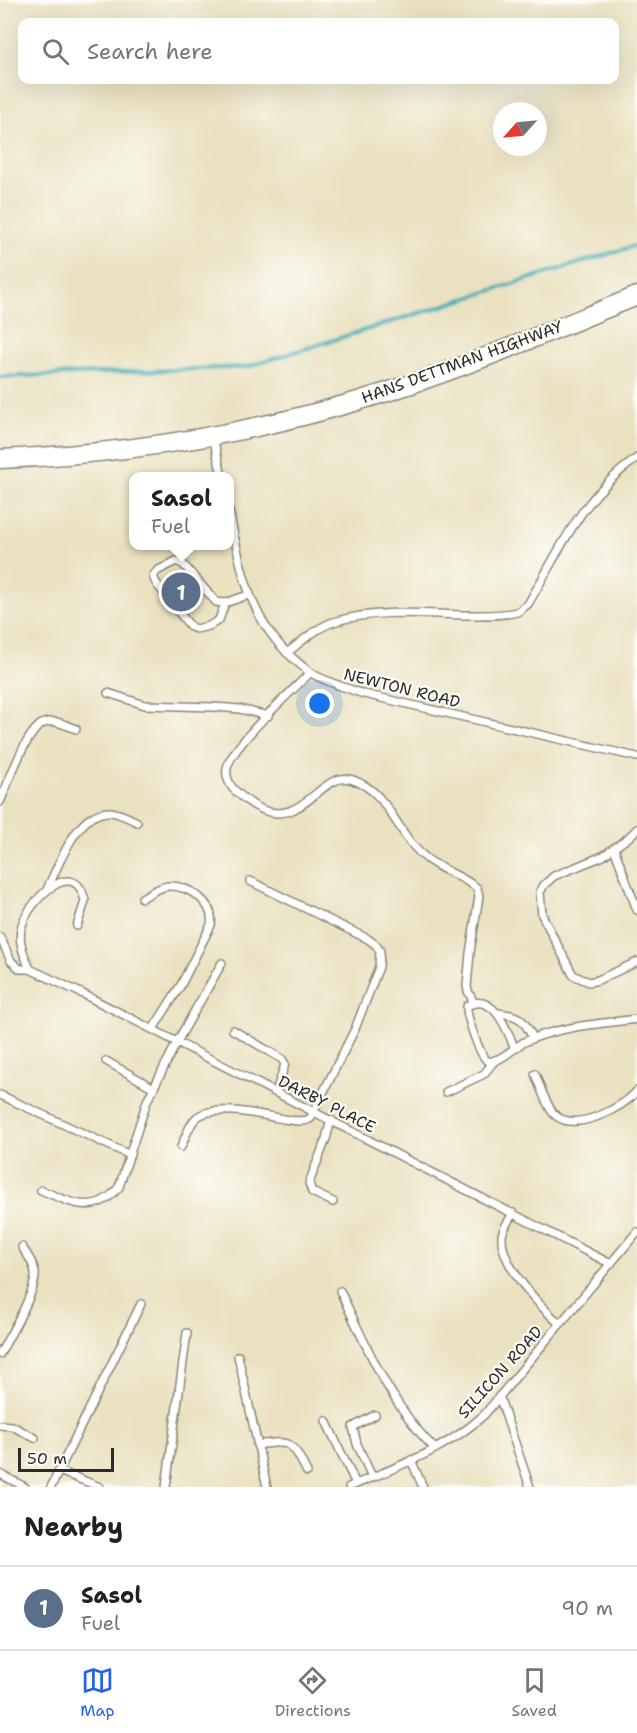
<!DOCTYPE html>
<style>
body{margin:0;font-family:"Shantell Sans",sans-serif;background:#f6f6f6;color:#202124}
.compass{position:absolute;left:493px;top:102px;width:54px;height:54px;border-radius:50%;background:#fff;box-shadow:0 6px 24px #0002;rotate:243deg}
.scale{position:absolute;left:18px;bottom:15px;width:96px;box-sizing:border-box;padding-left:6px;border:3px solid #2b2b2b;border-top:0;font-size:16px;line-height:21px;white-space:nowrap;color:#2b2b2b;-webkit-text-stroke:4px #fdfcf7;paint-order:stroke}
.you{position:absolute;left:320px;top:704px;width:21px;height:21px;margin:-15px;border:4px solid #fff;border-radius:50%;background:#1a73e8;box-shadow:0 0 0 9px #1a73e833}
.badge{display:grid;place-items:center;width:39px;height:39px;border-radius:50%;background:#2563eb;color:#fff;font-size:20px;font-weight:700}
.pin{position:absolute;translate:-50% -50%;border:3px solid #fff;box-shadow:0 2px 6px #0006}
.popup{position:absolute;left:129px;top:472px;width:105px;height:78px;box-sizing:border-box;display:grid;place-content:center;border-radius:12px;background:#fff;filter:drop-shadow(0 2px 4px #0005);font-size:20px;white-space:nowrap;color:#757577}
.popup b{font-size:22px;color:#202124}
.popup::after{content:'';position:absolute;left:50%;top:100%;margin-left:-12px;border:12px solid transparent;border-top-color:#fff}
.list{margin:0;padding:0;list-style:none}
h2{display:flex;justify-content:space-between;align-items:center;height:78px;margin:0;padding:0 24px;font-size:26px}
h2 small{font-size:20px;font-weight:400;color:#757577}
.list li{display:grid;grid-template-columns:39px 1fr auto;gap:18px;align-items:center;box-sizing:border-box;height:84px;padding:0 24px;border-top:2px solid #e0e0e0}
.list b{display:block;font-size:22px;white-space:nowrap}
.list p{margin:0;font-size:20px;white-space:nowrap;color:#757577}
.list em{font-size:20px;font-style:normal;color:#757577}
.icon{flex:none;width:33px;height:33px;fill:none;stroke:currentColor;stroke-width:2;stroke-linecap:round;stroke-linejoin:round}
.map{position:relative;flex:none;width:637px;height:1487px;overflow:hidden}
.search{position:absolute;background:#fff;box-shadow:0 6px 24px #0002;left:18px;right:18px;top:18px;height:66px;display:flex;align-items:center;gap:15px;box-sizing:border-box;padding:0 21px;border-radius:12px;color:#757577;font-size:22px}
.sheet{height:162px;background:#fff}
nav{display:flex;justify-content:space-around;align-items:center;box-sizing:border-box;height:84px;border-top:2px solid #e0e0e0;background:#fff;font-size:16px;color:#757577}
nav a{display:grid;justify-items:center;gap:3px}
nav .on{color:#2563eb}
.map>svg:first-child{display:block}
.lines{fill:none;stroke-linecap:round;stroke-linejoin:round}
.stream{stroke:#3aaab7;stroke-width:4}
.service-casing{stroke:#8a8676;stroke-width:10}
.tertiary-casing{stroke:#8a8676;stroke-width:21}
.service{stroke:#fff;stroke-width:7}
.tertiary{stroke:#fff;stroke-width:18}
.labels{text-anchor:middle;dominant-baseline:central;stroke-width:4.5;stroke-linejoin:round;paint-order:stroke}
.street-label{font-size:16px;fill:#2b2b2b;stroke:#fdfcf7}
</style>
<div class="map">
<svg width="637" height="1487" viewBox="0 0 637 1487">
<rect width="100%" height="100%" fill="#fdfcf7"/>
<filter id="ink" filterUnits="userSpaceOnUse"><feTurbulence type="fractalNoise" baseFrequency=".0167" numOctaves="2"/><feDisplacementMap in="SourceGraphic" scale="12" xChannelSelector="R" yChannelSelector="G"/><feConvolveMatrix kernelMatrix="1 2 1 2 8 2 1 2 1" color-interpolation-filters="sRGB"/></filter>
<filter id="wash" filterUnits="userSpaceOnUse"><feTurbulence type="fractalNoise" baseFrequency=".008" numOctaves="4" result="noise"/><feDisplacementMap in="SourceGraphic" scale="24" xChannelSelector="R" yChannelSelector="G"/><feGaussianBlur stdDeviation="1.35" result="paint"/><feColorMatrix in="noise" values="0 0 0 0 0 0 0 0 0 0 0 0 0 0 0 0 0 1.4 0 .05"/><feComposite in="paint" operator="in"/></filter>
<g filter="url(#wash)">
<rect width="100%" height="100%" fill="#eae1c0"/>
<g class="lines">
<!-- stream -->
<path class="stream" d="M 0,377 L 247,367 L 637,245"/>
</g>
</g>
<g filter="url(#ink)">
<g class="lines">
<!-- service casing -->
<g class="service-casing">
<g id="service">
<path d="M 213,437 L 222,476"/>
<path d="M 229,511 C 241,567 248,620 295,660 C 300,664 306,670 313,674 C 329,683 346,688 364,694 L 637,757"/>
<path d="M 225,603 L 219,620 L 209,626 L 196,629 L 191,627 L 176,609 L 156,583 L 153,576 L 157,571 L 176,561 L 183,564 L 216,602 L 225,603 L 248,595"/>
<path d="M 287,653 C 302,641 318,626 337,621 C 377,609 424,614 466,615 C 482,615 501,616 517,612 C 521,610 524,607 528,604 C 562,547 580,498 637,458"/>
<path d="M 310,673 C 291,692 232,745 227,768 C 226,774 228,781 231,786 C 238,795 246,800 255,806 C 303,834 320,768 353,780 C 388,792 395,829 419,852 C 437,870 460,874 477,888 L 479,896 L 470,953 L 467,986 L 468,991 L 474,1003"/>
<path d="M 108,693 L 145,705 L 214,707 L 240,709 L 268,716"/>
<path d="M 0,802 C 8,784 26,730 44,723 C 55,719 65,725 76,729"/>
<path d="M 637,829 L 629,837 L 603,856 L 554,876 L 544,885 L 540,892 L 542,915 L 573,975 L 589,982 L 598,980 L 637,962"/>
<path d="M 614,848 L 637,910"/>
<path d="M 48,887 C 60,863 77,810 111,812 C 120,813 129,818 137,822"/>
<path d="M 142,898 C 150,893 159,887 168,886 C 189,885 215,903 211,925 L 181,985 L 153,1029"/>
<path d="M 0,937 L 11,961 L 20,969 L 30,969 L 83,994 L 611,1264"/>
<path d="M 30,969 C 25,957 18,943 21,929 C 26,903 75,853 85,901 L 77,926"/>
<path d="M 498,1013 C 519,1015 524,1019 533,1038"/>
<path d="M 233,1030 L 282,1059 L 285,1064 L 276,1092"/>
<path d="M 514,1047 C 507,1029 493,991 467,1006 C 466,1015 480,1058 488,1061 C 498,1064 515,1047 524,1042 C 559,1026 599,1024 637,1019"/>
<path d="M 106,1061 L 154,1088"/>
<path d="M 535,1074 C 540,1086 545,1102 553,1113 C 572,1135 623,1108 637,1091"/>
<path d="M 446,1092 L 484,1074 L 495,1060"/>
<path d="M 0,1095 L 130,1155"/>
<path d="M 331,1120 L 326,1139 L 309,1183 L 312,1192 L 333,1202"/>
<path d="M 181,1147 C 185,1138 189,1125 196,1118 C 212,1103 263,1115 283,1119 C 292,1120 301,1123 310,1119 L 355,1029 L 379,967 L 380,951 L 376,945 L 368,939 L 250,881"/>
<path d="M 41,1190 C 70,1202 95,1217 119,1187 L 147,1101 L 177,1042 L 222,963"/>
<path d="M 513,1213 C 509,1221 501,1230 502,1239 C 502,1267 541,1307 560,1324"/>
<path d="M 340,1291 C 367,1347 390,1405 435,1449"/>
<path d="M 0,1354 C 9,1336 37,1291 35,1273 C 34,1263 27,1255 22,1247"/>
<path d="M 238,1356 L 267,1487"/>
<path d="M 499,1396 L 530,1487"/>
<path d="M 326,1421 L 356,1484"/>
<path d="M 0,1425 L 12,1426 L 35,1438"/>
<path d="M 257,1445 C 292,1440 291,1441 307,1472"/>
<path d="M 411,1460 L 423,1487"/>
<path d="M 59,1471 L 100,1487"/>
<path d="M 0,1474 L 25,1487"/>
<path d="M 372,1477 L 357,1444 L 353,1427 L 375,1415"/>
<path d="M 51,1487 L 141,1304"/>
<path d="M 166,1487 L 187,1333"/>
<path d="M 349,1487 C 396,1467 446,1450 484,1415 L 637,1232"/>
</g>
</g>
<!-- tertiary casing -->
<g class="tertiary-casing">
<path id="tertiary" d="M 0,459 C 134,454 259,433 387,392 C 472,365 555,329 637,296"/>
</g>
<!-- service -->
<use href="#service" class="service"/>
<!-- tertiary -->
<use href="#tertiary" class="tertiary"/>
</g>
</g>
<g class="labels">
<!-- street labels -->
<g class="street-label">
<text transform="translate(462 362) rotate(-20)">HANS DETTMAN HIGHWAY</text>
<text transform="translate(402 688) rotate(14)">NEWTON ROAD</text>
<text transform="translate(327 1104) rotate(27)">DARBY PLACE</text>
<text transform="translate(500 1372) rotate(-48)">SILICON ROAD</text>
</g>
</g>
</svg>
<svg class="compass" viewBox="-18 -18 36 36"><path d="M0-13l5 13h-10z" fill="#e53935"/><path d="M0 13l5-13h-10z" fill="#757577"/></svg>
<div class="scale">50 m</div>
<div class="you"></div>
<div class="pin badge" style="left:181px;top:592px;background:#5c6f8a">1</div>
<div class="popup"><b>Sasol</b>Fuel</div>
<div class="search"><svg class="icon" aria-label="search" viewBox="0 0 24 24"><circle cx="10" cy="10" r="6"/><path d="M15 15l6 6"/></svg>Search here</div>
</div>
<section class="sheet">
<h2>Nearby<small></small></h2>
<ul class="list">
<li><span class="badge" style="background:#5c6f8a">1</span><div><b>Sasol</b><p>Fuel</p></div><em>90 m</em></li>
</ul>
</section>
<nav>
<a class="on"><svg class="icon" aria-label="map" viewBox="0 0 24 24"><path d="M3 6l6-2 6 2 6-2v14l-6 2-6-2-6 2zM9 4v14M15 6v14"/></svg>Map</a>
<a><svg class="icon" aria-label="directions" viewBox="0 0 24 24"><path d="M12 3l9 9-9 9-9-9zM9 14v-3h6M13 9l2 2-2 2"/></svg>Directions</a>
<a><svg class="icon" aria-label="saved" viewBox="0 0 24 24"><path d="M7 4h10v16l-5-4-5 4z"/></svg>Saved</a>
</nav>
